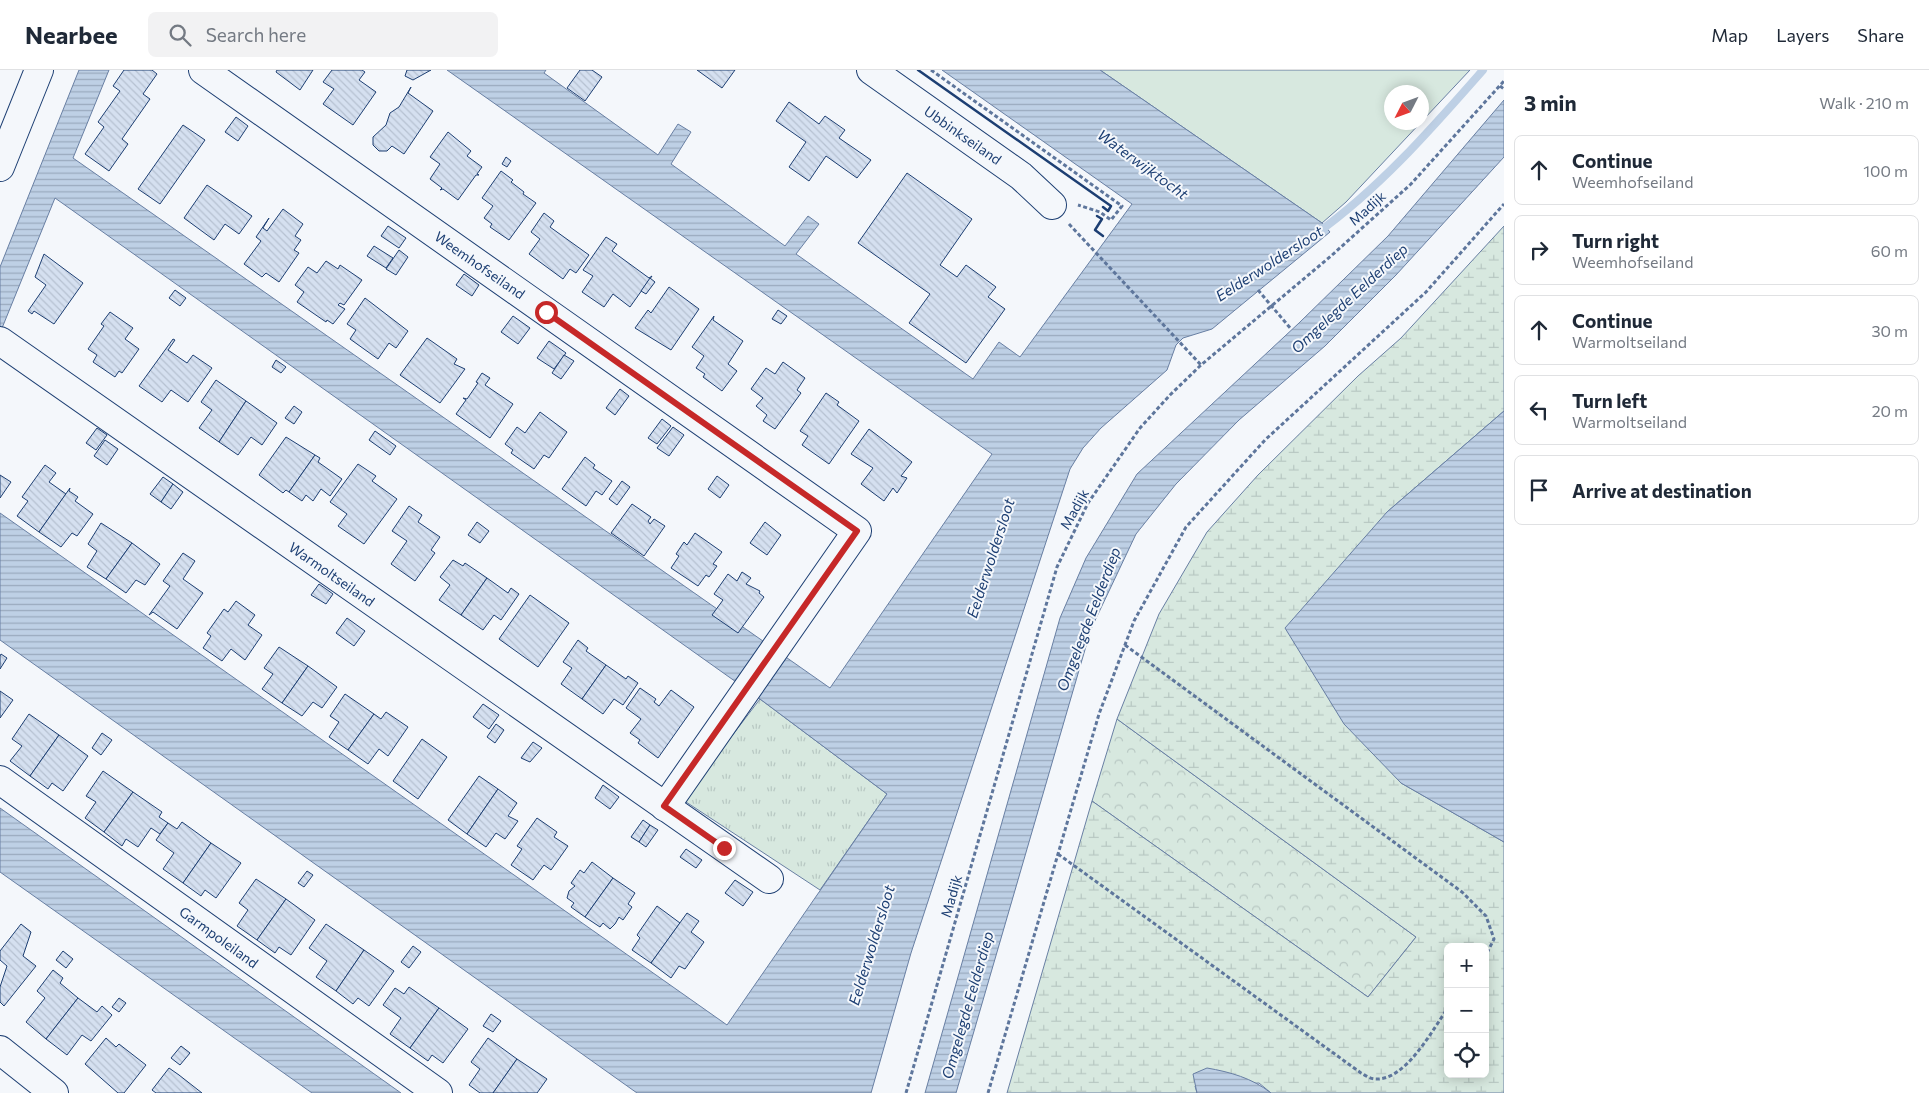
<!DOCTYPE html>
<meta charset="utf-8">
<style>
body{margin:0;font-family:Commissioner,sans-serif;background:#f2f2f3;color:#1f2937}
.controls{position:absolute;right:15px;bottom:15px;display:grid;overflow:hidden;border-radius:8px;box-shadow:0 2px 12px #0003}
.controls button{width:45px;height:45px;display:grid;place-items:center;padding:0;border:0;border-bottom:1px solid #e0e1e3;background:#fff;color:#1f2937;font:25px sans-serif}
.compass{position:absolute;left:1384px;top:15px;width:45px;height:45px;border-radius:50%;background:#fff;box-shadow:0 2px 12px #0003;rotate:228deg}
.stop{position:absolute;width:15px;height:15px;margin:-11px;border:4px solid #c62828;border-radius:50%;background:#fff}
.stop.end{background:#c62828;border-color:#fff;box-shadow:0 1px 5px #0008}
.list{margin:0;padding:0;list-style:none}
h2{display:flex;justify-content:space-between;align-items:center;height:65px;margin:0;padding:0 20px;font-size:21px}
h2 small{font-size:16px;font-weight:400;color:#747a83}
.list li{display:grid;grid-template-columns:32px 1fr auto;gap:15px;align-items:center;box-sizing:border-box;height:70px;margin:0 10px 10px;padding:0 10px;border:1px solid #e0e1e3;border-radius:8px}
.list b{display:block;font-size:19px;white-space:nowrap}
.list p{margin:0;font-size:16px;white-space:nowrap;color:#747a83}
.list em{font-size:16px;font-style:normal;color:#747a83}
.icon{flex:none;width:28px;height:28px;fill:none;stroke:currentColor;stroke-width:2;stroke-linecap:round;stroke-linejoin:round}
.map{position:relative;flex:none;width:1504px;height:1023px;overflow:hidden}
header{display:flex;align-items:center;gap:30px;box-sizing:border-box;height:70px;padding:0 25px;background:#fff;border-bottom:1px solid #e0e1e3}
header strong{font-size:24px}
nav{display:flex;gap:28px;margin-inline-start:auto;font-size:18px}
.search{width:350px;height:45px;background:#f2f2f3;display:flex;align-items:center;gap:12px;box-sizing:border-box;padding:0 18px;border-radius:8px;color:#747a83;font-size:19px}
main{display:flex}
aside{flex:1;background:#fff}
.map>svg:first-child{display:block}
.grass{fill:#d7e8df;stroke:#687fa3;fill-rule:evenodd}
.forest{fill:url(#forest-crowns);stroke:#687fa3}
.wetland{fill:url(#wetland-marsh);stroke:#687fa3;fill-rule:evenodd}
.park{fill:url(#park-tufts);stroke:#687fa3}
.water{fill:url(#water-rules);stroke:#687fa3}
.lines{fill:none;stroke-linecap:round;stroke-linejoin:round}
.stream{stroke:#bed0e5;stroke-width:8}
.building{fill:url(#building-back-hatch);stroke:#1d3f73}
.minor-casing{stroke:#1d3f73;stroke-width:30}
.path{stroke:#5e769c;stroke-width:3;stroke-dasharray:4 2.5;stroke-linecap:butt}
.minor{stroke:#f4f7fb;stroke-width:28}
.wall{stroke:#1d3f73;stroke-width:2.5}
.route{stroke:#c62828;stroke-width:6}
.labels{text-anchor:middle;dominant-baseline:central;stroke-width:4;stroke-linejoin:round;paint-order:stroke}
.street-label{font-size:14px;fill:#1d3f73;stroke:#f4f7fb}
.water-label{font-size:15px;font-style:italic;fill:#1d3f73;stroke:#f4f7fb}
</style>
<header>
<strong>Nearbee</strong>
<div class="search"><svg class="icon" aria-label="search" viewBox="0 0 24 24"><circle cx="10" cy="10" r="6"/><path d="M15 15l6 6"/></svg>Search here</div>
<nav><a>Map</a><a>Layers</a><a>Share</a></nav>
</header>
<main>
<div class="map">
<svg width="1504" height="1023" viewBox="0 0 1504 1023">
<defs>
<pattern id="forest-crowns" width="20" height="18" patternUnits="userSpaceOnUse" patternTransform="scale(1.25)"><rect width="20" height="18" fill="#d7e8df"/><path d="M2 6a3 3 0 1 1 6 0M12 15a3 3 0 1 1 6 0" fill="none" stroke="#b8c8c3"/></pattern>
<pattern id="wetland-marsh" width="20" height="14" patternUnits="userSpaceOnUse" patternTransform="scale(1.25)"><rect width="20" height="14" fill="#d7e8df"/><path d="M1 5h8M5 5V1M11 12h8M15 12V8" fill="none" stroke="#b8c8c3"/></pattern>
<pattern id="park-tufts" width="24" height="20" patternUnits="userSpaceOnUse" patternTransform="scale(1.25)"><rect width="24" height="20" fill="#d7e8df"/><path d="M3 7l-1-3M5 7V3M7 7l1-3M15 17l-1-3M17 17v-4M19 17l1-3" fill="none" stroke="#b8c8c3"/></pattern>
<pattern id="water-rules" width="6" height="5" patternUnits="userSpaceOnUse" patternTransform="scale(1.25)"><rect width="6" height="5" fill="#bed0e5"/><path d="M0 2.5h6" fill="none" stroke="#9aaabe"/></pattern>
<pattern id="building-back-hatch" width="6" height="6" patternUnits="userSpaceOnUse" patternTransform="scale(1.25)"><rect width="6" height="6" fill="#d5e0f0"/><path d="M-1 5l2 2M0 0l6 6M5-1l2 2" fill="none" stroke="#b6c1d1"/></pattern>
</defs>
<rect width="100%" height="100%" fill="#f4f7fb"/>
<!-- grass -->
<path class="grass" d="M 1100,0 L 1470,0 L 1346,132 L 1322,153 ZM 1392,22 L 1422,22 L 1422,52 L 1392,52 Z"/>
<!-- forest -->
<path class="forest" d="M 1117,649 L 1416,867 L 1368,927 L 1092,731 Z"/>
<!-- wetland -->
<path class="wetland" d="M 1504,156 L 1504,341 L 1387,442 L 1401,713 L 1504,772 L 1504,1023 L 1271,1023 L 1259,1013 L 1195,1016 L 1197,1023 L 1007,1023 L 1092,731 L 1368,927 L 1416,867 L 1117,649 L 1159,544 L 1207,462 L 1258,405 L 1358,306 L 1401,268 ZM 1448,877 L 1485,877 L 1485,1004 L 1448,1004 Z"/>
<!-- park -->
<path class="park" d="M 760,629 L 887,724 L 820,820 L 683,730 Z"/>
<!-- water -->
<g class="water">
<path d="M 79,0 L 109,0 L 73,88 L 830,618 L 992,384 L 447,0 L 546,0 L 544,3 L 658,85 L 678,54 L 691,62 L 671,94 L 785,176 L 808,146 L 819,154 L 796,184 L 973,309 L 999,272 L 1020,287 L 1132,134 L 942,0 L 1100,0 L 1322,153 L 1330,162 L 1212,259 L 1183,268 L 1176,275 L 1167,300 L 1101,358 L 1083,378 L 1070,399 L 911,883 L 871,1023 L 637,1023 L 0,570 L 0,443 L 727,955 L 887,724 L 760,629 L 55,128 L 0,263 L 0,197 Z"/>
<path d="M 1504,30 L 1504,87 L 1396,205 L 1325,276 L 1239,350 L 1176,414 L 1136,464 L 1091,559 L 956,1023 L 925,1023 L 1060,548 L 1086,488 L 1137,404 L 1299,253 L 1388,166 Z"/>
<path d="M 1504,341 L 1504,772 L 1401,713 L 1344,654 L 1285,558 L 1387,442 Z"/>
<path d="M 0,738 L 401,1023 L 312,1023 L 0,802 Z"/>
<path d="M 1207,998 C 1230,1002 1252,1008 1271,1023 L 1197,1023 L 1193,1004 Z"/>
</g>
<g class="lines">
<!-- stream -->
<path class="stream" d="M 1317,163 C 1380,118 1432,58 1483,0"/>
</g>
<!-- building -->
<g class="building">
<path d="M 124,0 L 152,0 L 157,4 L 143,24 L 150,29 L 122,69 L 128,74 L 109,101 L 85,84 L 104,57 L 98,52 L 120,21 L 113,16 Z"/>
<path d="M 277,0 L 313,0 L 300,20 L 276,2 Z"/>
<path d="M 332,0 L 362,0 L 365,2 L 359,10 L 376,22 L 353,55 L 323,34 L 334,19 L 323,12 Z"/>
<path d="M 407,0 L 431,0 L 413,10 L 405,6 Z"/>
<path d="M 580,0 L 592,0 L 602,7 L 585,31 L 567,18 Z"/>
<path d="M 697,0 L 735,0 L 722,18 Z"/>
<path d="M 411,17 L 408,23 L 433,41 L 404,84 L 392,76 L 387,81 L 379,81 L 373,75 L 373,67 L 386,55 L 390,43 L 399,37 Z"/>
<path d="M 789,32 L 819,54 L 825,46 L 845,60 L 839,68 L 871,90 L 857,108 L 826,86 L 809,111 L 789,97 L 806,72 L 776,51 Z"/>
<path d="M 236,47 L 248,56 L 238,71 L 225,62 Z"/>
<path d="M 183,55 L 205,70 L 160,134 L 138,119 Z"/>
<path d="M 448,62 L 471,81 L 467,86 L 482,97 L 477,104 L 479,105 L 476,105 L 458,130 L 443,119 L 440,120 L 442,118 L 430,109 L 440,94 L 430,87 Z"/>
<path d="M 506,87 L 511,91 L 507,97 L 502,94 Z"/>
<path d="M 501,101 L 513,110 L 511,112 L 524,122 L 523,124 L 536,133 L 509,170 L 490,157 L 492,154 L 484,148 L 493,136 L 482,128 Z"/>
<path d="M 907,103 L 972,149 L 940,195 L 957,207 L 966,195 L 996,217 L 988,227 L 1005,239 L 966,293 L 909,253 L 930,224 L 858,173 Z"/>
<path d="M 207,115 L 252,146 L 239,164 L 225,154 L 214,170 L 184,148 Z"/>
<path d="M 283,139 L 303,154 L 295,166 L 301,170 L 294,180 L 299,183 L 279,212 L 266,203 L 262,207 L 244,194 L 261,171 L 256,167 L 269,148 L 263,158 L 267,161 Z"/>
<path d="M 544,143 L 554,151 L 550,157 L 589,185 L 576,203 L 570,199 L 563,209 L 529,184 L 540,169 L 531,162 Z"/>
<path d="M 388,156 L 406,168 L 399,178 L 381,166 Z"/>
<path d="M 606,167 L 617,174 L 612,181 L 649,208 L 652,206 L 630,237 L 613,224 L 604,237 L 582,222 L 593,206 L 583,200 Z"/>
<path d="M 374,176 L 393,188 L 386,198 L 367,186 Z"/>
<path d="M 399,180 L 408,187 L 396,205 L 386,199 Z"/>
<path d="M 44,184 L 83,213 L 54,254 L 34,241 L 32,244 L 28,241 L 46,215 L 35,207 Z"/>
<path d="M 326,191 L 338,199 L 340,195 L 362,210 L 344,235 L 340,233 L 338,235 L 345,239 L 333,254 L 327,250 L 326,252 L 297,232 L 304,222 L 295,215 L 308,197 L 317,203 Z"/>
<path d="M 464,204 L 479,215 L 472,226 L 456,215 Z"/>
<path d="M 650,208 L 655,212 L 646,224 L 641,221 Z"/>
<path d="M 669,217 L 699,239 L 671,280 L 635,258 L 648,240 L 651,243 Z"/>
<path d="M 175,220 L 186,228 L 180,236 L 169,228 Z"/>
<path d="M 365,228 L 408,261 L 396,278 L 389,273 L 378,289 L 350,269 L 356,260 L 347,254 Z"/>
<path d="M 778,240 L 787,246 L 781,254 L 772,249 Z"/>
<path d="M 110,242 L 133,258 L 125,269 L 139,279 L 122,303 L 119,301 L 115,307 L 93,292 L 97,285 L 88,279 L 104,256 L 101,254 Z"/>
<path d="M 513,246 L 530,258 L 518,274 L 501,262 Z"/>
<path d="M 714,246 L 713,250 L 743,271 L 728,294 L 737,301 L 722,321 L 703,307 L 705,304 L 696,298 L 704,286 L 692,277 Z"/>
<path d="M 427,268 L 457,289 L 454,294 L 465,299 L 440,333 L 400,305 Z"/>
<path d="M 173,269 L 175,270 L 168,280 L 187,293 L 193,285 L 212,298 L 188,332 L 171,320 L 162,332 L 139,316 Z"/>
<path d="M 549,271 L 566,283 L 554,299 L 537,288 Z"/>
<path d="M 564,285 L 574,291 L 561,309 L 552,303 Z"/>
<path d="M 276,290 L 286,297 L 281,303 L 272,297 Z"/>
<path d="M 783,292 L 805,308 L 797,320 L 801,323 L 775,359 L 763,351 L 767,345 L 756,336 L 763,328 L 751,319 L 766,298 L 775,304 Z"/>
<path d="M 482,303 L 490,308 L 485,315 L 513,334 L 490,368 L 456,344 L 466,330 L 463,328 L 467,329 L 478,313 L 476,312 Z"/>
<path d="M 216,310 L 246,331 L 219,372 L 199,358 L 212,340 L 201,332 Z"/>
<path d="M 620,319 L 629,326 L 615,345 L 606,338 Z"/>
<path d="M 826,323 L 839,332 L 837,335 L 859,351 L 829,394 L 802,375 L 808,366 L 800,361 Z"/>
<path d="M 246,331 L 277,353 L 262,375 L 251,367 L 238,385 L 219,372 Z"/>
<path d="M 294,336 L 302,342 L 294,354 L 285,348 Z"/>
<path d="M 540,342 L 567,362 L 549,388 L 544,385 L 534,399 L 511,383 L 513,380 L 505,374 L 517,357 L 525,363 Z"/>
<path d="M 662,349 L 671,356 L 657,374 L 648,368 Z"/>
<path d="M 673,357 L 684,365 L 669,386 L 657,378 Z"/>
<path d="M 97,358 L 107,365 L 96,380 L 86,373 Z"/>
<path d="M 869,359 L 912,392 L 901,406 L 907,408 L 897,423 L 893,418 L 884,431 L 861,414 L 873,398 L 851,384 Z"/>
<path d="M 375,361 L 396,376 L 390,385 L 369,370 Z"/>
<path d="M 286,367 L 315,385 L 289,422 L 286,420 L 283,423 L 259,405 Z"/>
<path d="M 105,370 L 118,379 L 107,395 L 94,386 Z"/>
<path d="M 315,385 L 320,388 L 318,392 L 342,409 L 330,426 L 321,419 L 313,431 L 306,425 L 302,431 L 289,422 Z"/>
<path d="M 585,387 L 595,395 L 593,398 L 612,411 L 602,425 L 596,421 L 586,436 L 562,419 Z"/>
<path d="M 358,394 L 376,406 L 372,411 L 397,429 L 364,474 L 338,456 L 347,444 L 330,432 Z"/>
<path d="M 45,395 L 56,403 L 49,412 L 66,424 L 39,462 L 17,446 L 28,431 L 22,427 Z"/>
<path d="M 0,405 L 11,412 L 0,428 Z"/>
<path d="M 717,406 L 729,415 L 720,428 L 708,419 Z"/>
<path d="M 163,407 L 173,414 L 161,432 L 150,424 Z"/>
<path d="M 622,411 L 630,417 L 617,435 L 609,429 Z"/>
<path d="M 173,414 L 183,422 L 171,439 L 161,432 Z"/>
<path d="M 70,418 L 69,421 L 78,427 L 75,431 L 93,444 L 77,466 L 72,463 L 61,477 L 39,462 Z"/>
<path d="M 632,434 L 651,447 L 648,451 L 650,454 L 654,449 L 665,456 L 644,486 L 611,463 Z"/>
<path d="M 409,436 L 422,445 L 418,452 L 440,467 L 431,480 L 435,483 L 415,511 L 391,494 L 407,471 L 392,461 Z"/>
<path d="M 477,452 L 489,461 L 480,473 L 468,465 Z"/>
<path d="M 765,452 L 781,465 L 767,485 L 750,473 Z"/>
<path d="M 101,453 L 132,473 L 106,509 L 87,497 L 97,481 L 88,474 Z"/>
<path d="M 695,463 L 722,482 L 713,494 L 717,496 L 709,507 L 706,505 L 698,516 L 671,498 L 679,486 L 676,484 L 684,472 L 687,475 Z"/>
<path d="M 132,473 L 160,494 L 145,515 L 136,510 L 126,523 L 106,509 Z"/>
<path d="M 183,483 L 195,491 L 183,509 L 203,523 L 177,559 L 153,542 L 149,545 L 170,516 L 163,511 Z"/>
<path d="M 453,490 L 463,496 L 465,493 L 487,508 L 461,545 L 439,530 L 450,515 L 440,507 Z"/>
<path d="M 742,502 L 751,508 L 746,514 L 760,521 L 759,523 L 764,527 L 738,563 L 712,545 L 723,530 L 714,524 L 728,504 L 737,511 Z"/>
<path d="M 487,508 L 508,523 L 511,518 L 519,524 L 501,550 L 494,545 L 483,560 L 461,545 Z"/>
<path d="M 319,514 L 333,524 L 326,534 L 311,525 Z"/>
<path d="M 530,525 L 569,553 L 538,597 L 499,569 Z"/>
<path d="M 236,531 L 255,545 L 248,555 L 262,565 L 245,590 L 231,579 L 222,591 L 203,578 L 211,566 L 207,563 L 224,539 L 228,542 Z"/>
<path d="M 347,548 L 365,561 L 354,576 L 336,563 Z"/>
<path d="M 578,570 L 588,578 L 586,581 L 606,595 L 582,629 L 561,614 L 572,598 L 563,592 Z"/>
<path d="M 279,577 L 308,596 L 282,633 L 262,619 L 273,604 L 264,598 Z"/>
<path d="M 1,584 L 7,588 L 0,599 L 0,586 Z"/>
<path d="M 606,595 L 626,609 L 628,606 L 638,613 L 623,635 L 614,629 L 603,644 L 582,629 Z"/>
<path d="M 308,596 L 337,617 L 322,638 L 313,632 L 302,646 L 282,633 Z"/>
<path d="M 640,618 L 656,629 L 654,632 L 659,636 L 671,620 L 694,637 L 658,688 L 638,673 L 640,670 L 630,663 L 641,649 L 626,638 Z"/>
<path d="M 0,621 L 13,630 L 0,648 Z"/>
<path d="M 345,624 L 374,644 L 348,680 L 329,667 L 339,652 L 330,646 Z"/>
<path d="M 483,634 L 499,645 L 489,659 L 473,647 Z"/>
<path d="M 386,642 L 408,657 L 388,686 L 379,679 L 368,694 L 348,680 L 374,644 L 381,649 Z"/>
<path d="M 29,644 L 59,665 L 30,706 L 10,691 L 22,676 L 12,669 Z"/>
<path d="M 496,654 L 504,660 L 495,673 L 487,667 Z"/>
<path d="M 102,663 L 112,670 L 101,685 L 92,678 Z"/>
<path d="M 59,665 L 88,686 L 63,721 L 52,713 L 48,719 L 30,706 Z"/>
<path d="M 422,669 L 447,687 L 418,729 L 393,711 Z"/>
<path d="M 533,672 L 542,678 L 530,692 L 521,688 Z"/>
<path d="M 103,701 L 133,722 L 104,762 L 85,748 L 96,732 L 86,726 Z"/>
<path d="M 479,706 L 498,719 L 467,764 L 448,750 Z"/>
<path d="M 603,715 L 619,727 L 610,739 L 595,728 Z"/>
<path d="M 498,719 L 517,733 L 508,746 L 518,751 L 505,769 L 496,763 L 486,777 L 467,764 Z"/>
<path d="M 133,722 L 162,742 L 159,747 L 168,753 L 160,764 L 151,758 L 138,777 L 126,769 L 122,776 L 104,762 Z"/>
<path d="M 537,748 L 557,762 L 554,767 L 568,776 L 551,800 L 544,795 L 533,810 L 511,795 L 522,779 L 517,776 Z"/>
<path d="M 643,750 L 650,755 L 639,772 L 631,767 Z"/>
<path d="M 182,752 L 211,773 L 183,813 L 163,799 L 174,783 L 156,770 L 168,753 L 177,759 Z"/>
<path d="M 650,755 L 658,760 L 646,777 L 639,772 Z"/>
<path d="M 211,773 L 241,793 L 216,828 L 205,820 L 201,826 L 183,813 Z"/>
<path d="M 686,779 L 702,790 L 696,798 L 680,787 Z"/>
<path d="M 592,792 L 613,808 L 585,847 L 571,837 L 574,833 L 567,828 L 569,821 L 575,816 L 571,813 L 580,800 L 584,803 Z"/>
<path d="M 307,801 L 313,805 L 304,817 L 298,813 Z"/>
<path d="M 613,808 L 635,823 L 628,834 L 632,837 L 623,850 L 619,847 L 615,854 L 610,859 L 603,853 L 600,857 L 585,847 Z"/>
<path d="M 256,809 L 286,829 L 257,870 L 237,856 L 248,840 L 239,833 Z"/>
<path d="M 735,810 L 753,822 L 743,836 L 725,823 Z"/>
<path d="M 286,829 L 315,850 L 291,885 L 279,877 L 275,883 L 257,870 Z"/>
<path d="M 657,836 L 680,853 L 651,893 L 632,880 L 640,868 L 637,865 Z"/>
<path d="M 687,843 L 699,851 L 691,862 L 704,872 L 685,899 L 679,896 L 671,908 L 651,893 Z"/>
<path d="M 21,854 L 31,862 L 23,886 L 36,896 L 4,936 L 0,932 L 0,917 L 7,896 L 0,890 L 0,881 Z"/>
<path d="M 326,854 L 364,880 L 336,921 L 316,907 L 327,891 L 309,878 Z"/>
<path d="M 413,876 L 421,882 L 409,898 L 401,892 Z"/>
<path d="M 364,880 L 394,901 L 369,936 L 358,928 L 353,934 L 336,921 Z"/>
<path d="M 63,881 L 73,889 L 66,898 L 56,890 Z"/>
<path d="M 53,900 L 63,908 L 60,913 L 78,928 L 46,969 L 26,952 L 45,928 L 37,921 Z"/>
<path d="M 409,917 L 439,938 L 410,978 L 390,964 L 401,948 L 383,935 L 395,918 L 404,924 Z"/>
<path d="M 78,928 L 97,942 L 102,936 L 112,945 L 91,971 L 82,965 L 67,985 L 46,969 Z"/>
<path d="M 119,928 L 126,933 L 119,942 L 112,937 Z"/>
<path d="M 439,938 L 468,959 L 443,993 L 432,985 L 428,991 L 410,978 Z"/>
<path d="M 491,944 L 501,951 L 493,962 L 483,956 Z"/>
<path d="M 106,968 L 116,977 L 119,974 L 146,995 L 124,1023 L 118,1023 L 85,994 Z"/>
<path d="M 488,968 L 517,989 L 493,1023 L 480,1023 L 469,1015 L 480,999 L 471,992 Z"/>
<path d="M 181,976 L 190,983 L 180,995 L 171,988 Z"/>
<path d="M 517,989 L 547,1009 L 537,1023 L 493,1023 Z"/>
<path d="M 169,998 L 179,1005 L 202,1023 L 156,1023 L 152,1020 Z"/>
</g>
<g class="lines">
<!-- minor casing -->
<g class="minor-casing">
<g id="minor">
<path d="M 203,0 L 857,461 L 665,737"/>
<path d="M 871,0 L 1021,106 L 1052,135"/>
<path d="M 0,97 L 39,0"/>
<path d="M 0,271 L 769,809"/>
<path d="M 0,710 L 438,1023"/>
<path d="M 0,980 L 54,1023"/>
</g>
</g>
<!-- path -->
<g class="path">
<path d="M 931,0 L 1122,136 L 1111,150 L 1100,142 L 1078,135"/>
<path d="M 1500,16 L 1504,19"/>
<path d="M 1069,154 L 1201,295"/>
<path d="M 1258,220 L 1291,259"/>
<path d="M 1125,575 L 1462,822 L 1486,846 L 1494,869 L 1485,887"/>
<path d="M 1058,784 L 1361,1003 C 1365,1005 1370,1009 1375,1009 C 1406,1011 1432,960 1448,938"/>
<path d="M 906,1023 L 1057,497 L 1088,433 L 1140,358 L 1170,325 L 1201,295 L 1331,186 L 1411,114 L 1504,11"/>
<path d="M 988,1023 L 1099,644 L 1134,551 L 1186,457 L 1265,370 L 1426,222 L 1504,134"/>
</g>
<!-- minor -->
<use href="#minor" class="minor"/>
<!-- wall -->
<g class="wall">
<path d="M 918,0 L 1111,136 L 1108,141 L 1103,137"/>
<path d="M 1097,146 L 1102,149 L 1095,160 L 1103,166"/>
</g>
</g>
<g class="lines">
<!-- route -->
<path class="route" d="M 546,242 L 857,461 L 664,736 L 724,778"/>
</g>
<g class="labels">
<!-- street labels -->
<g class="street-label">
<text transform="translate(963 65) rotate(35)">Ubbinkseiland</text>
<text transform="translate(1367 138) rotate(-42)">Madijk</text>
<text transform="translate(480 195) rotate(35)">Weemhofseiland</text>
<text transform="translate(1074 439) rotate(-61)">Madijk</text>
<text transform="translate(332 504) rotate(35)">Warmoltseiland</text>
<text transform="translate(951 826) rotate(-74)">Madijk</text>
<text transform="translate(219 867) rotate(36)">Garmpoleiland</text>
</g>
<!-- water labels -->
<g class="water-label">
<text transform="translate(1143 94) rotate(36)">Waterwijktocht</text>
<text transform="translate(1269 193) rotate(-33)">Eelderwoldersloot</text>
<text transform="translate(1349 228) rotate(-43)">Omgelegde Eelderdiep</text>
<text transform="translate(990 488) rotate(-72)">Eelderwoldersloot</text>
<text transform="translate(1088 549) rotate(-69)">Omgelegde Eelderdiep</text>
<text transform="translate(871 875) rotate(-73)">Eelderwoldersloot</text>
<text transform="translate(967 935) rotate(-74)">Omgelegde Eelderdiep</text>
</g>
</g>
</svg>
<div class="controls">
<button>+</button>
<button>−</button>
<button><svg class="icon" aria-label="locate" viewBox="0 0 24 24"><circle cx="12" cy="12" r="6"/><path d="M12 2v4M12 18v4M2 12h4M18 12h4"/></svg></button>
</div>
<svg class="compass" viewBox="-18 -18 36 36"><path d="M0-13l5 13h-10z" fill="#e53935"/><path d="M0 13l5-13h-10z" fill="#747a83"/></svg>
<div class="stop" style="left:546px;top:242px"></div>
<div class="stop end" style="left:724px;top:778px"></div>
</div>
<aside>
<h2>3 min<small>Walk · 210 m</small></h2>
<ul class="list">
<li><svg class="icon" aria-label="ahead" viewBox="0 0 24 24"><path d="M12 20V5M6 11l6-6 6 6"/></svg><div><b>Continue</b><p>Weemhofseiland</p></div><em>100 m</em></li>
<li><svg class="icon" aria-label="right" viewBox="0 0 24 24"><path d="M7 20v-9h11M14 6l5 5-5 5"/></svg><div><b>Turn right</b><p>Weemhofseiland</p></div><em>60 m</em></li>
<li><svg class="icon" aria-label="ahead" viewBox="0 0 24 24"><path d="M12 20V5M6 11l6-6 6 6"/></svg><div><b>Continue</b><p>Warmoltseiland</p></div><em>30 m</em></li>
<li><svg class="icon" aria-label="left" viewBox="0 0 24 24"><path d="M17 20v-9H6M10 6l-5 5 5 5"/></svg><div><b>Turn left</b><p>Warmoltseiland</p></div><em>20 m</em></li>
<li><svg class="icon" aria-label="arrive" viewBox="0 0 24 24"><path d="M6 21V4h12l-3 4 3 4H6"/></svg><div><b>Arrive at destination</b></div></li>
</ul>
</aside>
</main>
